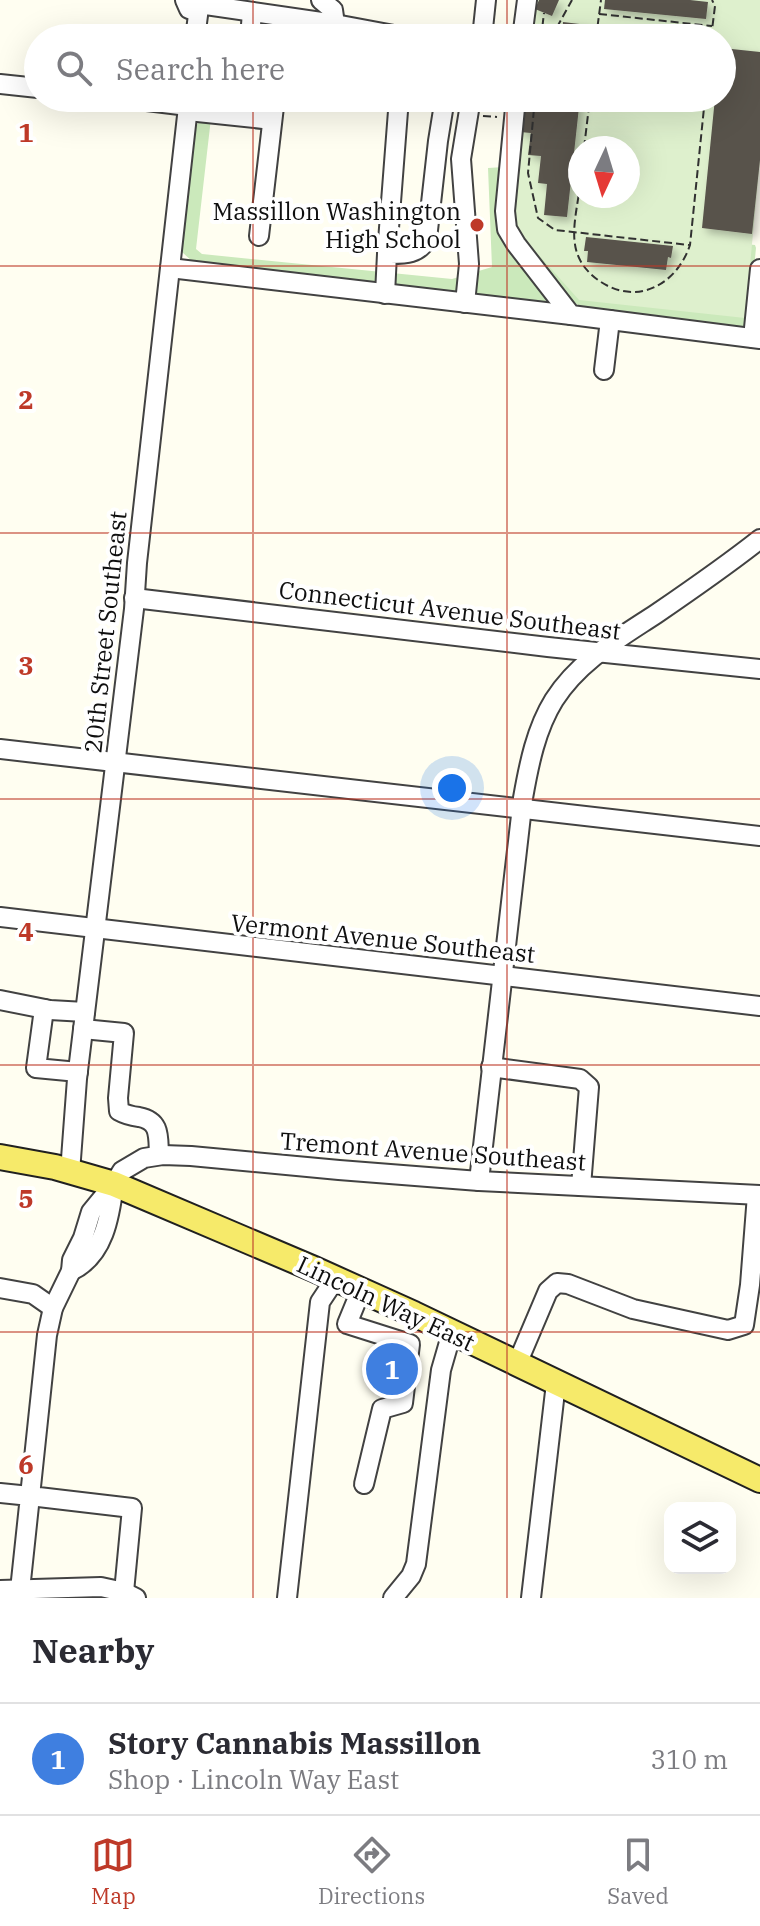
<!DOCTYPE html>
<meta charset="utf-8">
<style>
body{margin:0;font-family:"IBM Plex Serif",serif;background:#f2f2f3;color:#2b2b33}
.controls{position:absolute;right:24px;bottom:24px;display:grid;overflow:hidden;border-radius:16px;box-shadow:0 8px 32px #0002}
.controls button{width:72px;height:72px;display:grid;place-items:center;padding:0;border:0;border-bottom:2px solid #e1e1e2;background:#fff;color:#2b2b33;font:40px sans-serif}
.compass{position:absolute;left:568px;top:136px;width:72px;height:72px;border-radius:50%;background:#fff;box-shadow:0 8px 32px #0002;rotate:184deg}
.you{position:absolute;left:452px;top:788px;width:28px;height:28px;margin:-20px;border:6px solid #fff;border-radius:50%;background:#1a73e8;box-shadow:0 0 0 12px #1a73e833}
.badge{display:grid;place-items:center;width:52px;height:52px;border-radius:50%;background:#be3928;color:#fff;font-size:26px;font-weight:700}
.pin{position:absolute;translate:-50% -50%;border:4px solid #fff;box-shadow:0 2px 8px #0006}
.list{margin:0;padding:0;list-style:none}
h2{display:flex;justify-content:space-between;align-items:center;height:104px;margin:0;padding:0 32px;font-size:34px}
h2 small{font-size:26px;font-weight:400;color:#7c7c81}
.list li{display:grid;grid-template-columns:52px 1fr auto;gap:24px;align-items:center;box-sizing:border-box;height:112px;padding:0 32px;border-top:2px solid #e1e1e2}
.list b{display:block;font-size:30px;white-space:nowrap}
.list p{margin:0;font-size:26px;white-space:nowrap;color:#7c7c81}
.list em{font-size:26px;font-style:normal;color:#7c7c81}
.icon{flex:none;width:44px;height:44px;fill:none;stroke:currentColor;stroke-width:2;stroke-linecap:round;stroke-linejoin:round}
.map{position:relative;flex:none;width:760px;height:1598px;overflow:hidden}
.search{position:absolute;background:#fff;box-shadow:0 8px 32px #0002;left:24px;right:24px;top:24px;height:88px;display:flex;align-items:center;gap:20px;box-sizing:border-box;padding:0 28px;border-radius:44px;color:#7c7c81;font-size:30px}
.sheet{height:216px;background:#fff}
nav{display:flex;justify-content:space-around;align-items:center;box-sizing:border-box;height:112px;border-top:2px solid #e1e1e2;background:#fff;font-size:22px;color:#7c7c81}
nav a{display:grid;justify-items:center;gap:4px}
nav .on{color:#be3928}
.map>svg:first-child{display:block}
.green{fill:#cbe9bb}
.pitch{fill:#def0cd;fill-rule:evenodd}
.building{fill:#58524b;filter:url(#shadow)}
.lines{fill:none;stroke-linecap:round;stroke-linejoin:round}
.minor-casing{stroke:#424242;stroke-width:22}
.major-casing{stroke:#202020;stroke-width:28}
.path{stroke:#313131;stroke-width:2;stroke-dasharray:8 4;stroke-linecap:butt}
.minor{stroke:#fff;stroke-width:18}
.major{stroke:#f6ea6a;stroke-width:24}
.grid{fill:none;stroke:#be3928;stroke-width:2;stroke-opacity:0.55}
.poi-dot{fill:#be3928;stroke:#fff;stroke-width:3}
.labels{text-anchor:middle;dominant-baseline:central;stroke-width:8;stroke-linejoin:round;paint-order:stroke}
.poi-label{font-size:24px;fill:#0f0f0f;stroke:#fff;text-anchor:end}
.street-label{font-size:24px;fill:#0f0f0f;stroke:#fff}
.grid-label{font-size:26px;text-anchor:middle;font-weight:bold;fill:#be3928;stroke:#fff;stroke-width:8;stroke-linejoin:round;paint-order:stroke}
</style>
<div class="map">
<svg width="760" height="1598" viewBox="0 0 760 1598">
<defs>
<filter id="shadow"><feDropShadow dx="4.5" dy="4.5" stdDeviation="4" flood-color="#0004"/></filter>
</defs>
<rect width="100%" height="100%" fill="#fffef1"/>
<!-- green -->
<g class="green">
<path d="M 211,118 L 196,249 L 202,254 L 452,279 L 492,267 L 488,168 L 504,167 L 500,220 L 548,299 L 541,304 L 195,264 L 182,252 L 181,245 L 194,128 L 201,120 Z"/>
<path d="M 525,179 L 726,242 L 755,245 L 756,248 L 749,321 L 745,328 L 649,319 L 583,308 L 567,298 L 520,244 Z"/>
</g>
<!-- pitch -->
<path class="pitch" d="M 535,0 L 760,0 L 760,160 L 745,318 L 579,300 L 510,223 L 524,98 L 722,98 L 722,38 L 530,38 ZM 580,148 L 628,148 L 628,196 L 580,196 Z"/>
<!-- building -->
<g class="building">
<path d="M 539,0 L 559,0 L 552,16 L 535,9 Z"/>
<path d="M 605,0 L 690,0 L 708,2 L 706,19 L 604,9 Z"/>
<path d="M 563,22 L 588,25 L 587,38 L 562,38 Z"/>
<path d="M 722,48 L 760,52 L 760,160 L 752,234 L 702,228 L 715,98 L 722,98 Z"/>
<path d="M 531,98 L 580,98 L 567,217 L 544,215 L 547,184 L 538,183 L 541,156 L 528,155 L 531,133 L 520,132 L 523,102 L 531,103 Z"/>
<path d="M 586,237 L 673,246 L 671,258 L 668,257 L 666,270 L 587,262 L 588,251 L 584,251 Z"/>
</g>
<g class="lines">
<!-- minor casing -->
<g class="minor-casing">
<g id="minor">
<path d="M 185,0 L 189,9 L 198,12"/>
<path d="M 321,0 L 333,10 L 335,24"/>
<path d="M 199,4 L 335,24 L 410,38"/>
<path d="M 195,38 L 200,0"/>
<path d="M 250,38 L 252,12"/>
<path d="M 482,38 L 486,0"/>
<path d="M 522,38 L 527,0"/>
<path d="M 0,84 L 38,88"/>
<path d="M 122,98 L 188,106"/>
<path d="M 516,98 L 505,211 L 507,229 L 516,244 L 571,315 L 760,339"/>
<path d="M 188,111 L 272,120"/>
<path d="M 259,236 L 275,98"/>
<path d="M 387,254 L 399,98"/>
<path d="M 170,268 L 571,315"/>
<path d="M 385,294 L 387,254 C 404,254 418,255 427,239 L 438,141 L 445,98"/>
<path d="M 465,303 L 469,264 L 461,159 L 471,98"/>
<path d="M 753,338 L 760,269"/>
<path d="M 604,370 L 610,320"/>
<path d="M 134,598 L 548,647 L 760,669"/>
<path d="M 0,749 L 760,836"/>
<path d="M 0,917 L 760,1006"/>
<path d="M 0,1000 L 50,1010 L 85,1012"/>
<path d="M 44,1009 L 36,1068 L 78,1072"/>
<path d="M 83,1029 L 124,1033 L 118,1098 L 119,1111 C 126,1115 131,1116 139,1117 C 161,1121 158,1137 159,1155"/>
<path d="M 491,1067 L 580,1079 L 589,1087 L 581,1186"/>
<path d="M 70,1172 L 77,1079 L 134,609 L 137,563 L 189,98"/>
<path d="M 479,1181 L 523,798 C 529,764 536,729 554,700 C 579,661 618,639 656,614 C 691,590 726,566 760,539"/>
<path d="M 71,1271 C 104,1256 110,1216 114,1184"/>
<path d="M 0,1288 L 33,1294 L 53,1308"/>
<path d="M 361,1290 L 347,1324 L 410,1344 L 403,1403 L 382,1409 L 364,1484"/>
<path d="M 517,1364 L 548,1291 L 557,1283 L 568,1284 L 633,1309 L 728,1330 L 744,1325 L 750,1285 L 757,1195"/>
<path d="M 0,1493 L 30,1496 L 20,1590"/>
<path d="M 0,1590 L 101,1587 L 124,1592 L 136,1598"/>
<path d="M 124,1592 L 132,1508 L 30,1496 L 47,1335 L 53,1308 L 71,1271 L 72,1260 L 83,1238 L 91,1212 L 114,1184 L 122,1171 L 144,1158 L 163,1155 L 191,1156 L 339,1170 L 479,1181 L 760,1195"/>
<path d="M 287,1598 L 320,1302 L 336,1278"/>
<path d="M 393,1598 L 411,1576 L 416,1564 L 441,1370 L 452,1332"/>
<path d="M 531,1598 L 556,1383"/>
</g>
</g>
<!-- major casing -->
<g class="major-casing">
<path id="major" d="M 0,1157 L 55,1167 L 114,1184 L 314,1269 L 414,1314 L 760,1480"/>
</g>
<!-- path -->
<g class="path">
<path d="M 599,14 L 712,26"/>
<path d="M 541,38 L 544,13"/>
<path d="M 551,38 L 572,0"/>
<path d="M 596,38 L 601,0"/>
<path d="M 711,38 L 715,6 L 712,0"/>
<path d="M 535,98 L 528,173 L 538,218 L 555,230 L 689,245"/>
<path d="M 483,116 L 497,117"/>
<path d="M 584,148 L 590,98"/>
<path d="M 580,184 C 578,206 570,232 577,253 C 581,265 590,275 601,282 C 638,306 677,284 690,245 L 705,98"/>
</g>
<!-- minor -->
<use href="#minor" class="minor"/>
<!-- major -->
<use href="#major" class="major"/>
</g>
<!-- grid -->
<path class="grid" d="M 253,0 L 253,38M 507,0 L 507,38M 253,98 L 253,1598M 507,98 L 507,1598M 0,266 L 760,266M 0,533 L 760,533M 0,799 L 760,799M 0,1065 L 760,1065M 0,1332 L 760,1332"/>
<!-- markers -->
<circle class="poi-dot" cx="477" cy="225" r="8"/>
<g class="labels">
<!-- poi labels -->
<g class="poi-label">
<text x="461" y="211">Massillon Washington<tspan x="461" dy="28">High School</tspan></text>
</g>
<!-- street labels -->
<g class="street-label">
<text transform="translate(450 610) rotate(7)">Connecticut Avenue Southeast</text>
<text transform="translate(105 632) rotate(-84)">20th Street Southeast</text>
<text transform="translate(383 938) rotate(6)">Vermont Avenue Southeast</text>
<text transform="translate(433 1151) rotate(4)">Tremont Avenue Southeast</text>
<text transform="translate(386 1303) rotate(25)">Lincoln Way East</text>
</g>
</g>
<g class="grid-label">
<text x="26" y="142">1</text>
<text x="26" y="409">2</text>
<text x="26" y="675">3</text>
<text x="26" y="941">4</text>
<text x="26" y="1208">5</text>
<text x="26" y="1474">6</text>
</g>
</svg>
<div class="controls">
<button><svg class="icon" aria-label="layers" viewBox="0 0 24 24"><path d="M12 4l9 5-9 5-9-5zM3 14l9 5 9-5"/></svg></button>
</div>
<svg class="compass" viewBox="-18 -18 36 36"><path d="M0-13l5 13h-10z" fill="#e53935"/><path d="M0 13l5-13h-10z" fill="#7c7c81"/></svg>
<div class="you"></div>
<div class="pin badge" style="left:392px;top:1369px;background:#3f7fe0">1</div>
<div class="search"><svg class="icon" aria-label="search" viewBox="0 0 24 24"><circle cx="10" cy="10" r="6"/><path d="M15 15l6 6"/></svg>Search here</div>
</div>
<section class="sheet">
<h2>Nearby<small></small></h2>
<ul class="list">
<li><span class="badge" style="background:#3f7fe0">1</span><div><b>Story Cannabis Massillon</b><p>Shop · Lincoln Way East</p></div><em>310 m</em></li>
</ul>
</section>
<nav>
<a class="on"><svg class="icon" aria-label="map" viewBox="0 0 24 24"><path d="M3 6l6-2 6 2 6-2v14l-6 2-6-2-6 2zM9 4v14M15 6v14"/></svg>Map</a>
<a><svg class="icon" aria-label="directions" viewBox="0 0 24 24"><path d="M12 3l9 9-9 9-9-9zM9 14v-3h6M13 9l2 2-2 2"/></svg>Directions</a>
<a><svg class="icon" aria-label="saved" viewBox="0 0 24 24"><path d="M7 4h10v16l-5-4-5 4z"/></svg>Saved</a>
</nav>
